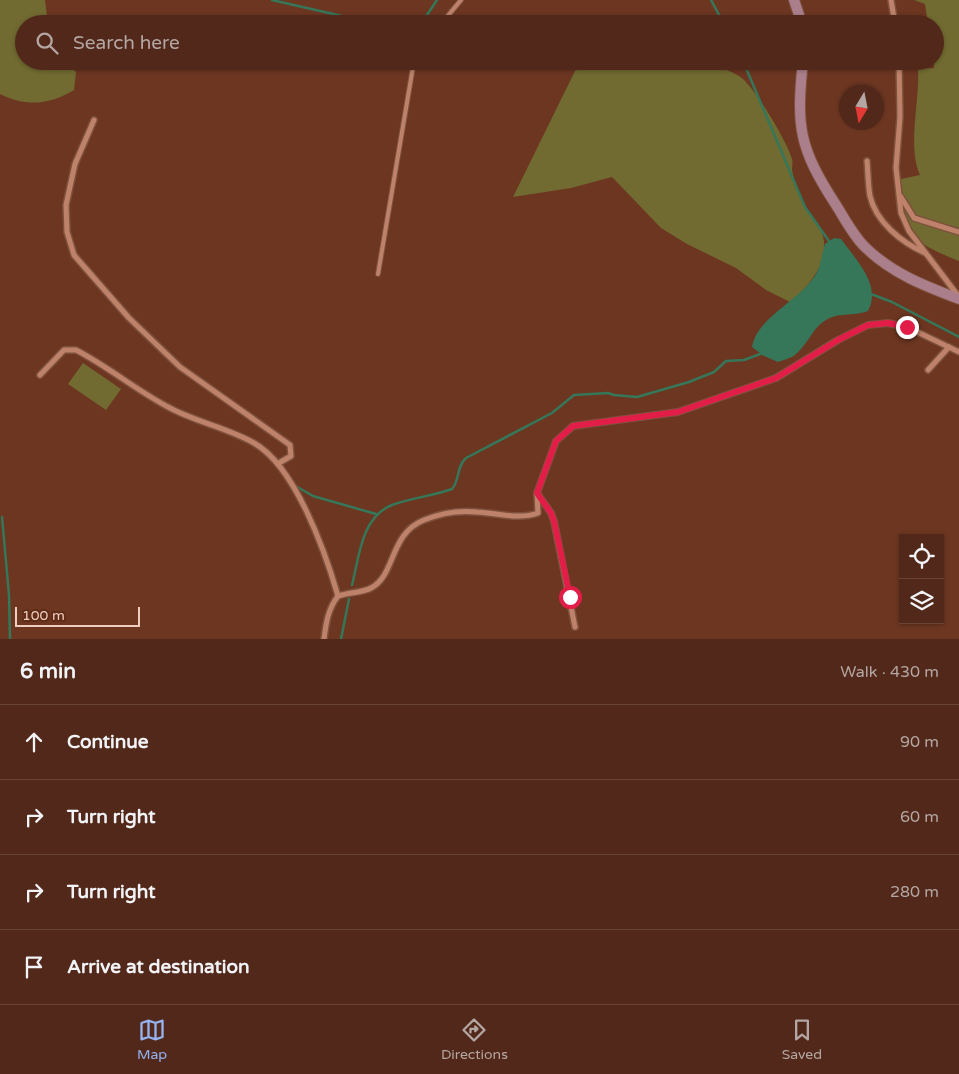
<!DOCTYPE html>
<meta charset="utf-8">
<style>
body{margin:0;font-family:"Varela Round",sans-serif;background:#573022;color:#f1f3f6}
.controls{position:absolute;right:15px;bottom:15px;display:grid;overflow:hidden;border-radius:0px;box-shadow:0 1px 4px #0004}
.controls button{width:45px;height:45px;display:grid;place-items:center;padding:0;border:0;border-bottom:1px solid #674438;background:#512819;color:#f1f3f6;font:25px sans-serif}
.compass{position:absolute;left:839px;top:85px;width:45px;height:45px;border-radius:50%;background:#512819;box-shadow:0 1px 4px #0004;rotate:190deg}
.scale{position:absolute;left:15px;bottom:12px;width:125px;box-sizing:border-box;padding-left:5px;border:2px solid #efcdc0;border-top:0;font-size:14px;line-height:18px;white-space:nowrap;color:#efcdc0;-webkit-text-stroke:4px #602c16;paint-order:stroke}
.stop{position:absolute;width:15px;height:15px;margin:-11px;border:4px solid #e11d48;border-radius:50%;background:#fff}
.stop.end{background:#e11d48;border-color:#fff;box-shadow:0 1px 5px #0008}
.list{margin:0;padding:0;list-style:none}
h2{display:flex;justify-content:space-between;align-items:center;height:65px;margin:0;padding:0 20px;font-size:21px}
h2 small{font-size:16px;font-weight:400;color:#b4a6a2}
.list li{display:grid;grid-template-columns:32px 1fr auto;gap:15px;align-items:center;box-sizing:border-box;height:75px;padding:0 20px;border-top:1px solid #674438}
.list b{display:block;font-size:19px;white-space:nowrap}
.list em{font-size:16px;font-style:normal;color:#b4a6a2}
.icon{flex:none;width:28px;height:28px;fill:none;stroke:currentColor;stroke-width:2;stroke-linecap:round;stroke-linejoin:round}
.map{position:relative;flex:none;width:959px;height:639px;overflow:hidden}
.search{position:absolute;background:#512819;box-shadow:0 1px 4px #0004;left:15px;right:15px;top:15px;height:55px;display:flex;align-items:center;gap:12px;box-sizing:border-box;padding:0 18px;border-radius:28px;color:#b4a6a2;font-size:19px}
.sheet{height:365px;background:#512819}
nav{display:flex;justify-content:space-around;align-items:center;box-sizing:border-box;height:70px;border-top:1px solid #674438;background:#512819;font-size:14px;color:#b4a6a2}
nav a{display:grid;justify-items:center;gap:2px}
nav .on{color:#95b2f1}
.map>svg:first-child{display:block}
.green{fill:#716a31}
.water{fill:#36775a}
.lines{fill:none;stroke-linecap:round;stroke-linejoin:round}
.stream{stroke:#36775a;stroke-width:2.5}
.lane-casing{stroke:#7e513d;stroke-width:6}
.street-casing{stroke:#7e513d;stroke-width:8}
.secondary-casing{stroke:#7e513d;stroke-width:12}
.lane{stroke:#be826a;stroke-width:4}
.street{stroke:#be826a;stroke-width:5}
.secondary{stroke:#aa7f8b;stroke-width:10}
.route{stroke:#e11d48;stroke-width:6}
</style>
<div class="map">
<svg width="959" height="639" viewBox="0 0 959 639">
<rect width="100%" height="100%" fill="#6c3621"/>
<!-- green -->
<g class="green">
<path d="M 0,0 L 45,0 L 48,24 L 24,24 L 24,61 L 64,61 L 76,72 L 74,90 C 49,105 26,107 0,94 Z"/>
<path d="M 914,0 L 959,0 L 959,261 C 910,241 900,235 901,179 L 920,175 C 907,147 920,100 918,69 L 934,68 L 935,24 L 928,24 L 925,4 Z"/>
<path d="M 586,61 C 632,61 698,52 739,76 C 753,84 788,143 792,159 C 793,162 792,167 792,170 C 794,181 798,193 803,203 C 810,217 823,225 824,242 C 826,267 807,288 790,302 L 766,290 L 736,268 L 687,244 L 661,228 L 612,177 L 571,188 L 513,197 L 575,71 Z"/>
<path d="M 83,363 L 121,389 L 106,410 L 68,384 Z"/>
</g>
<!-- water -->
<path class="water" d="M 834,238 L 841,239 C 856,260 882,285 868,311 C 852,317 838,311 823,322 C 812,330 807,345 796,354 C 792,358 783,360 778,362 L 764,356 L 752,347 C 757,317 800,301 816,274 C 821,266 822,253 825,244 Z"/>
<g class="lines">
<!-- stream -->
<g class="stream">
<path d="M 272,0 L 377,24"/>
<path d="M 711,0 L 724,24"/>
<path d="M 421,24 L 437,0"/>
<path d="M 743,61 L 805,207 L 831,244"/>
<path d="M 871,294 L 892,302 L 959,337"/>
<path d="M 294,485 L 313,496 L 376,514"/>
<path d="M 2,517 L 9,595 L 10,639"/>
<path d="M 352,585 C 359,558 361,517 392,505 C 411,498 432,496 452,489 C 460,480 456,467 466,458 L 552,413 L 574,395 L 608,393 L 614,395 L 637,397 L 689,382 L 714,372 L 726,361 L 744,360 L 763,353"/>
<path d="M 341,639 L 349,599"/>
</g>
<!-- lane casing -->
<g class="lane-casing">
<g id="lane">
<path d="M 441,24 L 461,0"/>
<path d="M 378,274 L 414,61"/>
</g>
</g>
<!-- street casing -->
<g class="street-casing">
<g id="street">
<path d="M 891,0 L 895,24"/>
<path d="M 899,61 L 900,117 L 896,168 L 901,213 L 909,231 L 959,297"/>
<path d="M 94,120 L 75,164 L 66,205 L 67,232 L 74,255 L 129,318 L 180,367 L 290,445 L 291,456 L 279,463"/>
<path d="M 867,161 C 868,172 868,185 870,196 C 876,222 901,242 925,253"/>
<path d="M 901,197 L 914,218 L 959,232"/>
<path d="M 928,370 L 949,347"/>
<path d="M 40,375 L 64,350 L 76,350 C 109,367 137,391 170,408 C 196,422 228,428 254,443 C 295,466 325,551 338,596"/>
<path d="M 575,627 L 554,521 L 551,513 L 537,493 L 556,441 L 573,426 L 678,412 L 776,378 L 838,340 L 868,325 L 888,323 L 907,327 L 959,352"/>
<path d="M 324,639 C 326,623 328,609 338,596 C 349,592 362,593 371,588 C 396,575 389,534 424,520 C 441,513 459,510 477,512 C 498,513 518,520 538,513 L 537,494"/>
</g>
</g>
<!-- secondary casing -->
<g class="secondary-casing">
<g id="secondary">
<path d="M 794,0 L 802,24"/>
<path d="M 803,61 C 796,127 799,148 836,205 C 845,219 854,237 866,248 C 893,274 925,286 959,299"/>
</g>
</g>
<!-- lane -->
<use href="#lane" class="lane"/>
<!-- street -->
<use href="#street" class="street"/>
<!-- secondary -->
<use href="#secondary" class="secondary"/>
</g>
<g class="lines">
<!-- route -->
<path class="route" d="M 570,597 L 554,521 L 551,513 L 537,493 L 556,441 L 573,426 L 678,412 L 776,378 L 838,340 L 868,325 L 888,323 L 907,327"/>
</g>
</svg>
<div class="controls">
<button><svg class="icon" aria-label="locate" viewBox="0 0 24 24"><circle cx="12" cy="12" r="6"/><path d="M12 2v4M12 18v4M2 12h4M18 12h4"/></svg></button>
<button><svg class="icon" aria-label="layers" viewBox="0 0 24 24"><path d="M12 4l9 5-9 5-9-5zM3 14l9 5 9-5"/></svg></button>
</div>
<svg class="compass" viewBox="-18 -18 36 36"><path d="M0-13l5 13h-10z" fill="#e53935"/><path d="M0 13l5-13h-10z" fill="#b4a6a2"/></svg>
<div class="scale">100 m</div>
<div class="stop" style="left:570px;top:597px"></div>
<div class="stop end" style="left:907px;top:327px"></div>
<div class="search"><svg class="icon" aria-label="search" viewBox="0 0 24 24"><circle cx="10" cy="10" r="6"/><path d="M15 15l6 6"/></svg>Search here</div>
</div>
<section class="sheet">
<h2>6 min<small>Walk · 430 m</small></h2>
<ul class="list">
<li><svg class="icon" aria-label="ahead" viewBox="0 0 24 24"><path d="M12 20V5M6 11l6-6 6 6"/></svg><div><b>Continue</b></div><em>90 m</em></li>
<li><svg class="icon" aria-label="right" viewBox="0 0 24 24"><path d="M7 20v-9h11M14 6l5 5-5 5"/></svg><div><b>Turn right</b></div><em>60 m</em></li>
<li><svg class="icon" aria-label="right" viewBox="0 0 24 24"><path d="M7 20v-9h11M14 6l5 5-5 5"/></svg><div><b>Turn right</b></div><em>280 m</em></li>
<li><svg class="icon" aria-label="arrive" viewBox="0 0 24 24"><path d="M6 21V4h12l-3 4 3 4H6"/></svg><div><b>Arrive at destination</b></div></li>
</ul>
</section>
<nav>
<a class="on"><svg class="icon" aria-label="map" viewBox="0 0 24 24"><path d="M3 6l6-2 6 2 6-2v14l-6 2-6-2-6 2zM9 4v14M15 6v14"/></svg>Map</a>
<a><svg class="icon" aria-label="directions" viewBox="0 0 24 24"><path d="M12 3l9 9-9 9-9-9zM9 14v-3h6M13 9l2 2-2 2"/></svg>Directions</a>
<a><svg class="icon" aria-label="saved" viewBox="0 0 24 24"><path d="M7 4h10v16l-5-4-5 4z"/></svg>Saved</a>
</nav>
